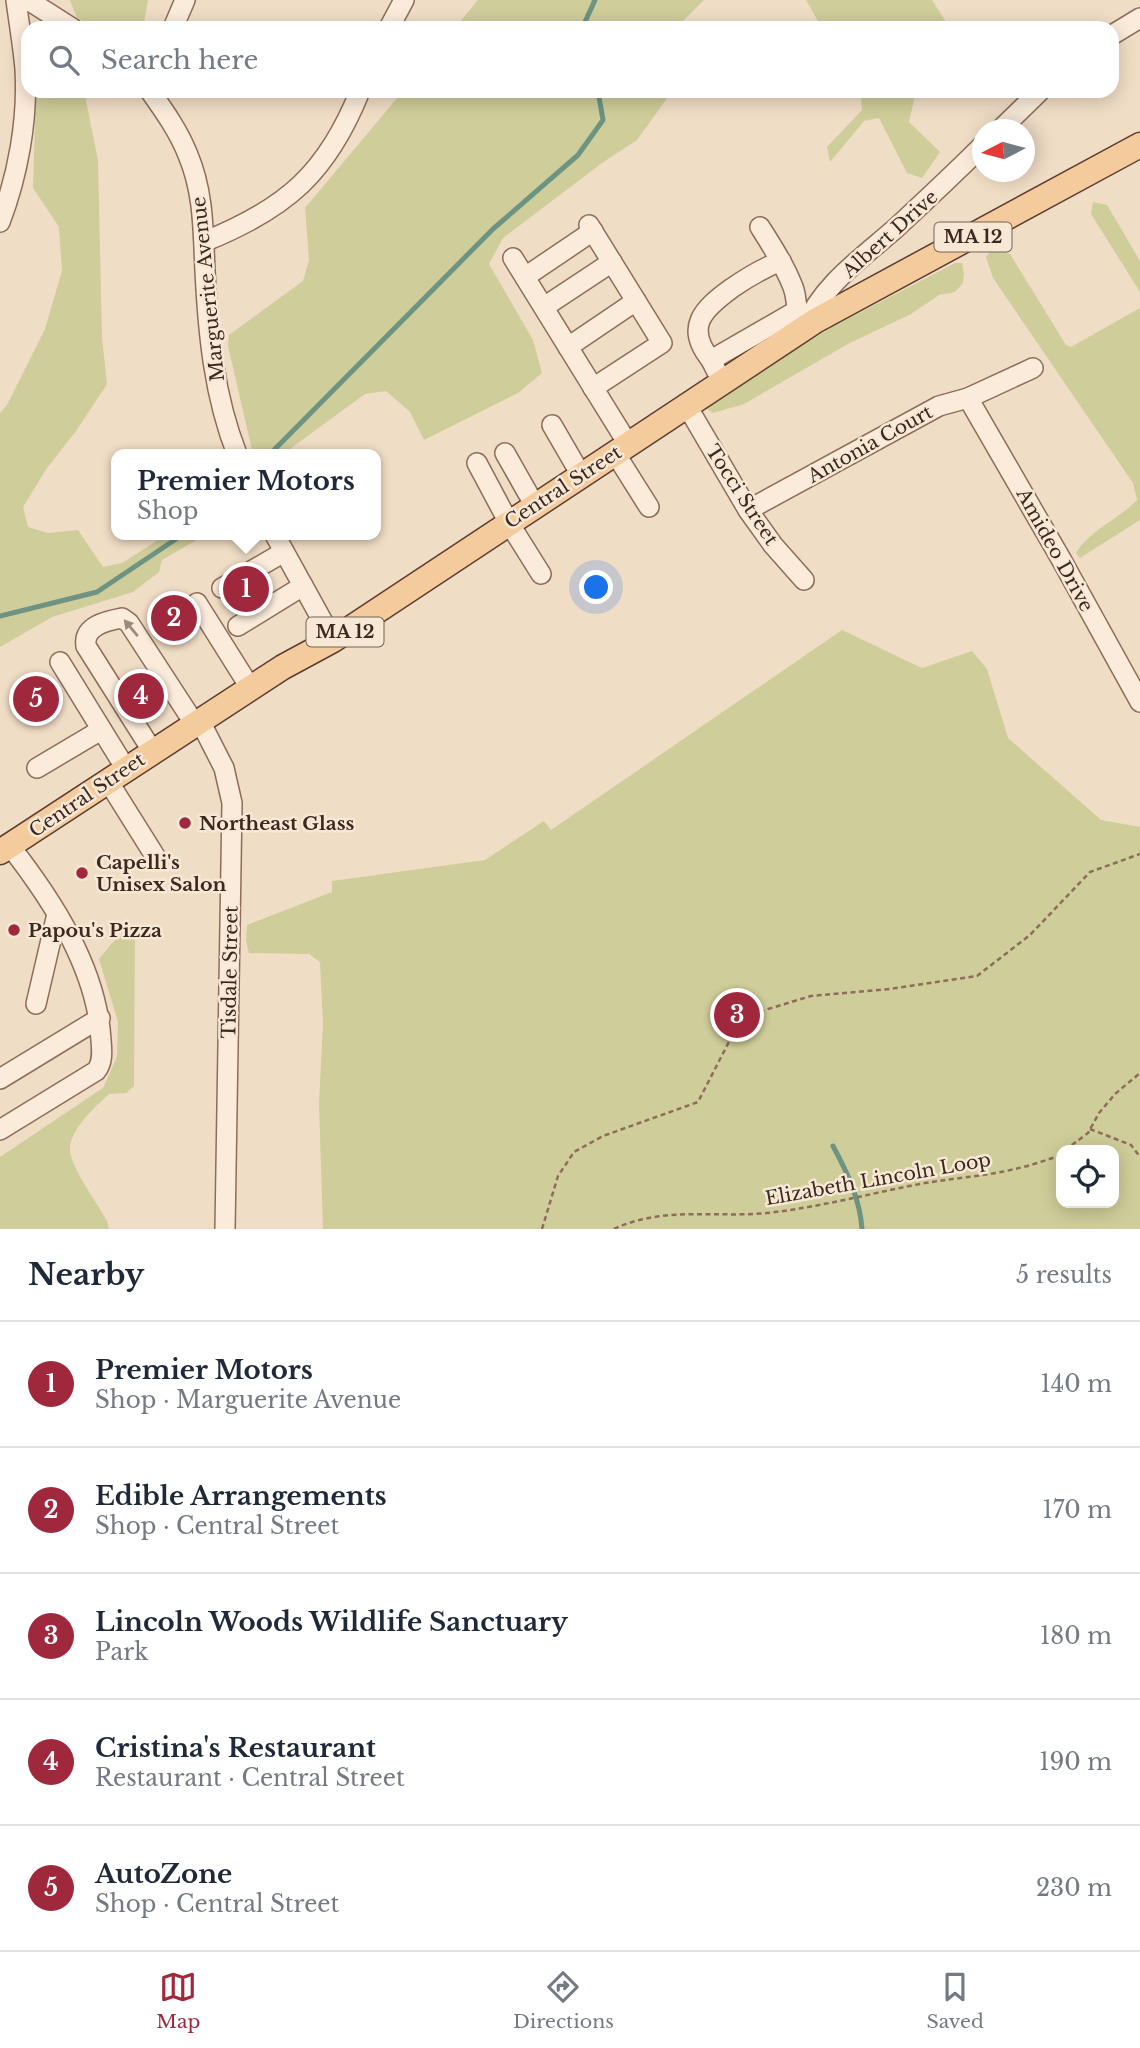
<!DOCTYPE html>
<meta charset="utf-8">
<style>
body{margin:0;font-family:"Libre Baskerville",serif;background:#f6f6f7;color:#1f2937}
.controls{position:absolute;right:21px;bottom:21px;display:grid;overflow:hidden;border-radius:14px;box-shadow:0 4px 18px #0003}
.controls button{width:63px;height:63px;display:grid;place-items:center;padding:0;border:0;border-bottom:2px solid #e0e1e3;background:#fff;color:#1f2937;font:35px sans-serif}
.compass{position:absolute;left:972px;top:119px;width:63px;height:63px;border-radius:50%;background:#fff;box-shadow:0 4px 18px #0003;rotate:264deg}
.you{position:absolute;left:597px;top:588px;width:24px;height:24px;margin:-18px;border:5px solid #fff;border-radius:50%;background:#1a73e8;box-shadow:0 0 0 10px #1a73e833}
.badge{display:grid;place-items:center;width:46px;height:46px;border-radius:50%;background:#9f283c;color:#fff;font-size:23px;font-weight:700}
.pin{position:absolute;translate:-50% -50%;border:4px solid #fff;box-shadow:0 2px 7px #0006}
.popup{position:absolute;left:111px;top:449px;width:270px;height:91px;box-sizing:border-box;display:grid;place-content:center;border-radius:14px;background:#fff;filter:drop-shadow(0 2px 5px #0005);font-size:23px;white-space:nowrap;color:#747a83}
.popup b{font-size:26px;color:#1f2937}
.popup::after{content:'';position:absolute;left:50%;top:100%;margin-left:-14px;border:14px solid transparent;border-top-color:#fff}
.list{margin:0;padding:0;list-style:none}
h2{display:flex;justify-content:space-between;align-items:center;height:91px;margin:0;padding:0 28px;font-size:30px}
h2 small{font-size:23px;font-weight:400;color:#747a83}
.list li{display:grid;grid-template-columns:46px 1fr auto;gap:21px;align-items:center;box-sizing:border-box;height:126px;padding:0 28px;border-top:2px solid #e0e1e3}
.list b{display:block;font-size:26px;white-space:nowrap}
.list p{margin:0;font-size:23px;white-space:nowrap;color:#747a83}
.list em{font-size:23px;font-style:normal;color:#747a83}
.icon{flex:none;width:38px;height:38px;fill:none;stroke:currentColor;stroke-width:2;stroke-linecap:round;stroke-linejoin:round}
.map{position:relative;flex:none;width:1140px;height:1229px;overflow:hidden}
.search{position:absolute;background:#fff;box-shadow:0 4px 18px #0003;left:21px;right:21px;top:21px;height:77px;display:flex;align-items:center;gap:18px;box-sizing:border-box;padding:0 24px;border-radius:21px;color:#747a83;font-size:26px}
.sheet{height:721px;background:#fff}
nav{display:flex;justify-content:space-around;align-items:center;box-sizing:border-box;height:98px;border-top:2px solid #e0e1e3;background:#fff;font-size:19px;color:#747a83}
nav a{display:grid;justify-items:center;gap:4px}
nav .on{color:#9f283c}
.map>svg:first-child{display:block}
.green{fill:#cfcd99;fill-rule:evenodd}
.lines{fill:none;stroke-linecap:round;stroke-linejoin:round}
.stream{stroke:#6d9383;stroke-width:5}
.minor-casing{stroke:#8d6d5a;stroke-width:22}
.major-casing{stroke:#5b3c2f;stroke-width:27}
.path{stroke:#8d6d5a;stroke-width:2.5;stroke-dasharray:5 3.5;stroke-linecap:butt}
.minor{stroke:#faebda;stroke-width:19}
.major{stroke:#f4cb9d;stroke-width:24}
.oneway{fill:#9b8a7c}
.poi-dot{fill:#9f283c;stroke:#f7e8d6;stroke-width:2.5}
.labels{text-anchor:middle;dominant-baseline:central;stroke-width:5;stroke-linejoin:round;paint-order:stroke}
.shield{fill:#f7e8d6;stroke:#746256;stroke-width:2}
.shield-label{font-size:18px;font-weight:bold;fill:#3c281f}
.street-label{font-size:19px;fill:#3c281f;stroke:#f7e8d6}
.poi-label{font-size:19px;font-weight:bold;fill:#3c281f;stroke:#f7e8d6;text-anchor:start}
</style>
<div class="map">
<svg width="1140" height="1229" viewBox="0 0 1140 1229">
<rect width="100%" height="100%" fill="#f0ddc6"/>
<!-- green -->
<g class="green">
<path d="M 70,0 L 148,0 L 143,28 L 95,28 L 77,18 Z"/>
<path d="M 478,0 L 704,0 L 683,21 L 682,28 L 455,28 Z"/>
<path d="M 806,0 L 932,0 L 950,28 L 822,28 Z"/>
<path d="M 36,91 L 84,91 L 98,160 L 102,338 L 107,384 L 76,431 L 47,468 L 23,507 L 28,527 L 48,533 L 78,530 L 103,567 L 122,563 L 166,535 L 205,535 L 162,560 L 159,572 L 133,592 L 52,617 L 0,647 L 0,413 L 7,405 L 45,329 L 62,271 L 59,227 L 33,188 Z"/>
<path d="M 403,91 L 670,91 L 668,97 L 637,140 L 602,163 L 503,238 L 489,264 L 533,340 L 542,373 L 518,393 L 424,440 L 410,412 L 386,391 L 365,394 L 283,454 L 253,454 L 228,346 L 229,335 L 303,281 L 309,260 L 305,208 Z"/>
<path d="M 858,91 L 916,91 L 909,122 L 940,152 L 922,178 L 907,173 L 879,118 L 864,121 L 830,162 L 827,147 L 862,110 L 861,96 Z"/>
<path d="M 1093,202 L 1107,205 L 1140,261 L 1140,292 L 1091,214 Z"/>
<path d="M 994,248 L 1010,254 L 1066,345 L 1071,347 L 1140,308 L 1140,520 L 1080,558 L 1076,553 C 1090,530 1119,519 1137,500 L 1133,483 L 993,278 L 986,257 Z"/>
<path d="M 955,263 L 962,263 L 964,274 L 963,283 L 955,292 L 939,295 L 911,314 L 848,344 L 744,404 L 713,413 L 707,409 L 708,402 L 834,326 Z"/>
<path d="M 842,630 L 922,668 L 972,651 L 987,669 L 1008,738 L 1101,820 L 1140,827 L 1140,1229 L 323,1229 L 319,1103 L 323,1024 L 320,962 L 309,954 L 249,953 L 246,941 L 247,925 L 332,892 L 332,881 L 485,860 L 544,821 L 551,830 ZM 1061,1150 L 1114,1150 L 1114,1203 L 1061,1203 Z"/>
<path d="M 127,930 L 135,933 L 134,1086 L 126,1093 L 109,1094 C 95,1107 73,1126 70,1147 C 68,1164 98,1204 107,1221 L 109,1229 L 0,1229 L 0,1157 L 103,1088 L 117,1057 L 118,1022 L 99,959 L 112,943 Z"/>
</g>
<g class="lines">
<!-- stream -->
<g class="stream">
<path d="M 586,28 L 585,22 L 595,0"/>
<path d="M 270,454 L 493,229 L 578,155 L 603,120 L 598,91"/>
<path d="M 0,616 L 97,592 L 182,535"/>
<path d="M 833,1146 C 847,1172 860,1199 862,1229"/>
</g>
<!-- minor casing -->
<g class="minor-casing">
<g id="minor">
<path d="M 28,0 L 72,28"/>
<path d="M 173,28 L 185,0"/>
<path d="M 389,28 L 404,0"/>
<path d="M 1112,35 L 1140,18"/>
<path d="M 150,91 C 165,112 179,132 188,155 C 204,193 203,231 205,271 C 208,333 214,396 237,454"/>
<path d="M 1000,130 L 1040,91"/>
<path d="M 0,222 C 18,175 28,120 25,69 C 23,46 19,23 16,0"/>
<path d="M 589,225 L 662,343 L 593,388"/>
<path d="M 760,227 C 772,246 785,266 793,287 C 798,300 794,307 802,320"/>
<path d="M 206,241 C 287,208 327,173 360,91"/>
<path d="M 513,258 L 628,444"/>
<path d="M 525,277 L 593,231"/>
<path d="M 544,307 L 612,262"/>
<path d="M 805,327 C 821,286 863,257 896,228 C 925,201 954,174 982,146"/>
<path d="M 568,347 L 636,301"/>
<path d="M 711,360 C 684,327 703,309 732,288 C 748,277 763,268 781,261"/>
<path d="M 717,372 L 711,360 L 796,311"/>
<path d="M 968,398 L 1061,559 L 1140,702"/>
<path d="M 687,406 L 748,510 L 773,545 L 804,580"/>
<path d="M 552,425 L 581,475"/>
<path d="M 505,453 L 535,506"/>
<path d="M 615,453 L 649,507"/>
<path d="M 477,463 L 509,523 L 541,574"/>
<path d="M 748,510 L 939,406 L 968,398 L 1033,368"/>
<path d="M 275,535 L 333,640"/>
<path d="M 222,588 L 284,552"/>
<path d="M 197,603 L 251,689"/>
<path d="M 238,626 L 303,586"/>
<path d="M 60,662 L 126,769"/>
<path d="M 201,723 L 224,768 L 232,803 L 225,1229"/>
<path d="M 153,752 L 86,646 C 83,626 106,621 122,618 L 129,623 L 196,726"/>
<path d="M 37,768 L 101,730"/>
<path d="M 108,781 L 155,856"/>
<path d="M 36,1004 L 57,914"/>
<path d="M 0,1079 L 100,1018"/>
<path d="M 0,1130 L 96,1071 C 103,1063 102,1051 101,1040 C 97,969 53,901 10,846"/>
</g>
</g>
<!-- major casing -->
<g class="major-casing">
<path id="major" d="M 0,852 L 283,667 L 333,640 L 815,321 L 1140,145"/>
</g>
<!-- path -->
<g class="path">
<path d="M 1090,1129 L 1131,1145 L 1140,1157"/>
<path d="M 1065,1150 L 1088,1133 L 1099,1113 L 1115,1094 L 1140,1073"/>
<path d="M 542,1229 L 558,1176 L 574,1152 L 603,1136 L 698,1102 L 734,1032 L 745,1016 L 811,996 L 890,989 L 977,976 L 1030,935 L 1090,872 L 1140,854"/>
<path d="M 614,1229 C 663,1206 716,1218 767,1213 C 821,1207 872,1193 925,1183 C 955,1178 986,1176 1015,1169 C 1029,1166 1043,1161 1056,1157 L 1061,1153"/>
</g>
<!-- minor -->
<use href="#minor" class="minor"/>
<!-- major -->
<use href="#major" class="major"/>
</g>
<!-- one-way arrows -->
<defs><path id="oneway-solid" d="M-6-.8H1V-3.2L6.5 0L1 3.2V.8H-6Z" transform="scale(1.75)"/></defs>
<use class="oneway" href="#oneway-solid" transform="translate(131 628) rotate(-130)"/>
<!-- markers -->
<g class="poi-dot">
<circle cx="185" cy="823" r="7"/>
<circle cx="82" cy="873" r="7"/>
<circle cx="14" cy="930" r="7"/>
</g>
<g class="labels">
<!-- shield labels -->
<g class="shield">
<rect x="934.5" y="222.5" width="77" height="29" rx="5"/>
<rect x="306.5" y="617.5" width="77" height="29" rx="5"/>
</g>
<g class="shield-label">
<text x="973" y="237">MA 12</text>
<text x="345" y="632">MA 12</text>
</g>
<!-- street labels -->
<g class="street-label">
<text transform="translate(890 234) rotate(-42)">Albert Drive</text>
<text transform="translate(208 289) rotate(-96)">Marguerite Avenue</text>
<text transform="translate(870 444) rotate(-29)">Antonia Court</text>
<text transform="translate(563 487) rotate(-33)">Central Street</text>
<text transform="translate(742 495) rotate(57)">Tocci Street</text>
<text transform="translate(1055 550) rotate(61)">Amideo Drive</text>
<text transform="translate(87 795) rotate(-34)">Central Street</text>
<text transform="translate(230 972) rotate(-89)">Tisdale Street</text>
<text transform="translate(878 1179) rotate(-10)">Elizabeth Lincoln Loop</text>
</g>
<!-- poi labels -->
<g class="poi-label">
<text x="199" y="823">Northeast Glass</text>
<text x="96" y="862">Capelli's<tspan x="96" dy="22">Unisex Salon</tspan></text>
<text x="28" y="930">Papou's Pizza</text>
</g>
</g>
</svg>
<div class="controls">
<button><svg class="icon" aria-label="locate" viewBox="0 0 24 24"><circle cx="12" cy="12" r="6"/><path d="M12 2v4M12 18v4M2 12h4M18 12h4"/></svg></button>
</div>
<svg class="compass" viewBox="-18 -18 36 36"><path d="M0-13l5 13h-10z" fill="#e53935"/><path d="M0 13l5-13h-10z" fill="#747a83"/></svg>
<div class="you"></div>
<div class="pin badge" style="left:246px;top:589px">1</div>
<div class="popup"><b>Premier Motors</b>Shop</div>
<div class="pin badge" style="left:174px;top:618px">2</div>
<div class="pin badge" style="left:737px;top:1015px">3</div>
<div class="pin badge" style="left:141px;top:696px">4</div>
<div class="pin badge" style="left:36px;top:699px">5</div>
<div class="search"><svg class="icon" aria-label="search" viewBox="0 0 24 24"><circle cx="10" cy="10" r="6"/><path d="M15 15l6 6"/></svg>Search here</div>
</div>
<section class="sheet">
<h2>Nearby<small>5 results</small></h2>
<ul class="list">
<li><span class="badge">1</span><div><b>Premier Motors</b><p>Shop · Marguerite Avenue</p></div><em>140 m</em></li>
<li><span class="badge">2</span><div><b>Edible Arrangements</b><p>Shop · Central Street</p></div><em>170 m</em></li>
<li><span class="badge">3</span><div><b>Lincoln Woods Wildlife Sanctuary</b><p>Park</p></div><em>180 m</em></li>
<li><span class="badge">4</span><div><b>Cristina's Restaurant</b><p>Restaurant · Central Street</p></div><em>190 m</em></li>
<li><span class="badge">5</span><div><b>AutoZone</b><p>Shop · Central Street</p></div><em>230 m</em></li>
</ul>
</section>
<nav>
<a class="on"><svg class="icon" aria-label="map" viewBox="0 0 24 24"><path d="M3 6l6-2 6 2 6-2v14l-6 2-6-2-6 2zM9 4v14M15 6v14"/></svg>Map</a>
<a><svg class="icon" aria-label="directions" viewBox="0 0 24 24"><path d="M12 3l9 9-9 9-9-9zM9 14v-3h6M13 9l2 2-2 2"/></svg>Directions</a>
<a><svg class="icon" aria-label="saved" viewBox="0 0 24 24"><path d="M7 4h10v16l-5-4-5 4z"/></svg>Saved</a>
</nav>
